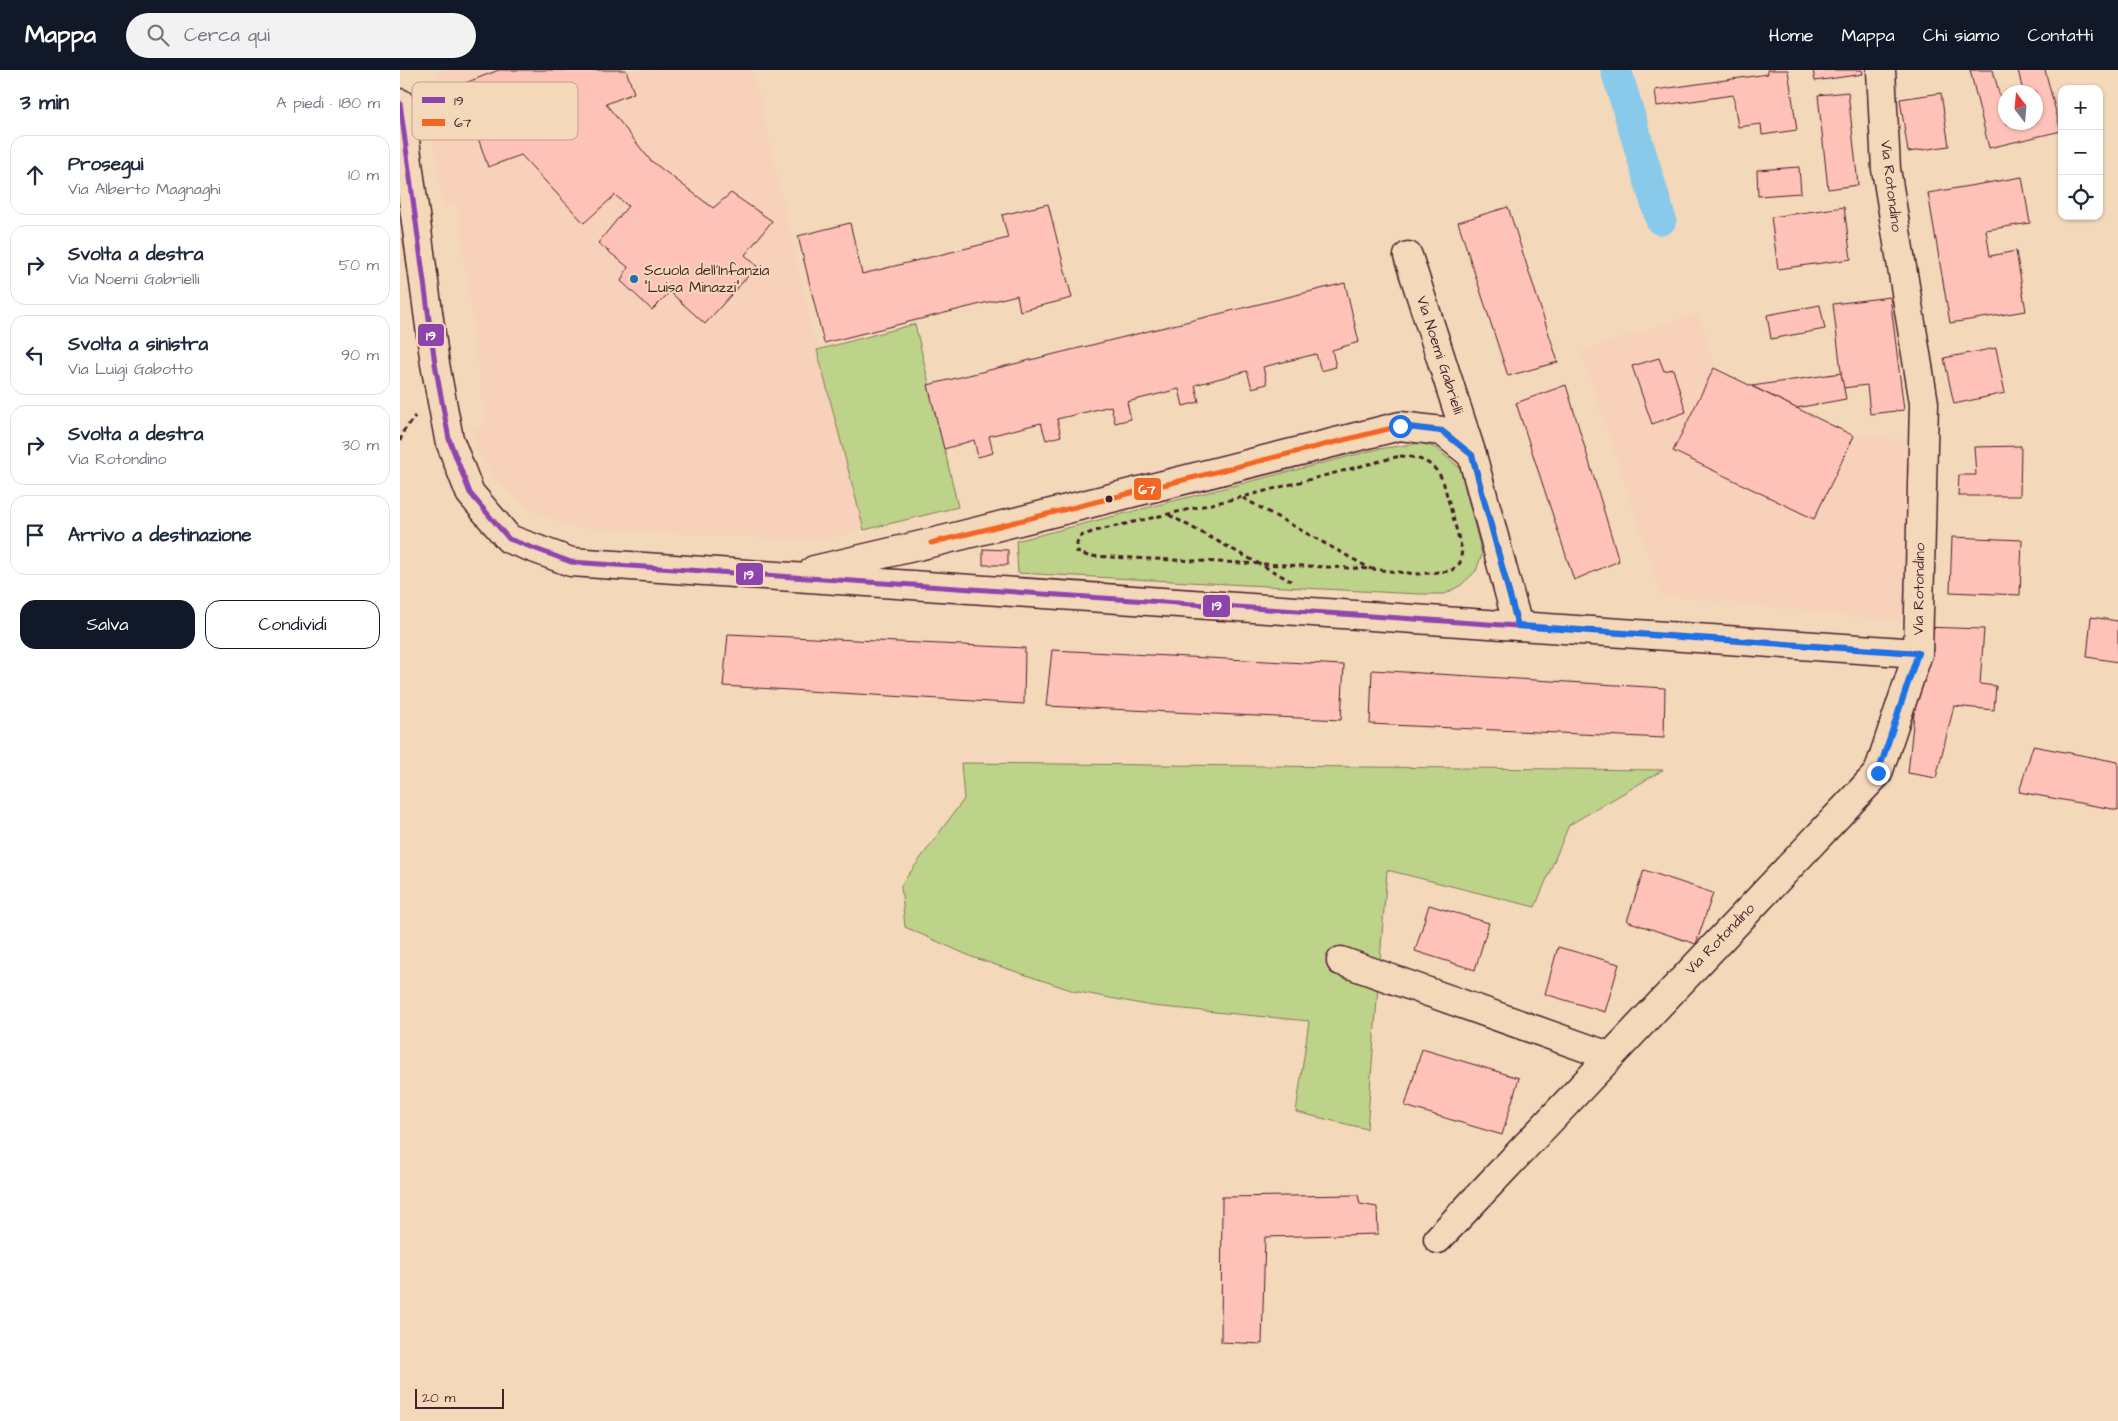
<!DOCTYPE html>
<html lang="it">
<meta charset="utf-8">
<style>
body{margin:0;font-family:"Architects Daughter",sans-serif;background:#f2f2f3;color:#1f2937}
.controls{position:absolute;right:15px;top:15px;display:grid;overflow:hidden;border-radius:10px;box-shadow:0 1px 4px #0004}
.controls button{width:45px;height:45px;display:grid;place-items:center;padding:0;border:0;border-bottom:1px solid #e0e1e3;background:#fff;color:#1f2937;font:25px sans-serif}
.compass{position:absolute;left:1598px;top:15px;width:45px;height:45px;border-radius:50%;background:#fff;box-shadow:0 1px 4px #0004;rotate:344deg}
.scale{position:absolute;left:15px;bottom:12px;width:89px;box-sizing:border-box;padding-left:5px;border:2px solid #4a1f2b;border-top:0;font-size:14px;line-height:18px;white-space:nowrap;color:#4a1f2b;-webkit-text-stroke:4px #f4d8ba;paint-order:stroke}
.stop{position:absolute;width:15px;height:15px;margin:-11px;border:4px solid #1a73e8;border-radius:50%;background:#fff}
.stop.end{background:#1a73e8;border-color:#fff;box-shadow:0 1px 5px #0008}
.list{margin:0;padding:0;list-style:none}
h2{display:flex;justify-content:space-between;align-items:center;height:65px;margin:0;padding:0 20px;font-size:21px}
h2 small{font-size:16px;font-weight:400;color:#747a83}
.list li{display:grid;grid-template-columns:32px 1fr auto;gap:15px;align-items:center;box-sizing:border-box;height:80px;margin:0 10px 10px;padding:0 10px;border:1px solid #e0e1e3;border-radius:15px}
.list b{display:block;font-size:19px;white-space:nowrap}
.list p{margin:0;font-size:16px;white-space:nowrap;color:#747a83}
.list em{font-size:16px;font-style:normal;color:#747a83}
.actions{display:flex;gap:10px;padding:15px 20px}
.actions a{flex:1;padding:11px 0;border:1px solid #111827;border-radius:15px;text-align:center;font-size:18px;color:#111827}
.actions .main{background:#111827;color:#fff}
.icon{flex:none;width:28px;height:28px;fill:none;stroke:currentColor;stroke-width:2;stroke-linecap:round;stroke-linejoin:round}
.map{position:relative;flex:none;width:1718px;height:1351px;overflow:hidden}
header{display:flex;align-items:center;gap:30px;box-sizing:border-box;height:70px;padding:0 25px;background:#111827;color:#fff}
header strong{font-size:24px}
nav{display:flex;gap:28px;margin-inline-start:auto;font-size:18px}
.search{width:350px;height:45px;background:#f2f2f3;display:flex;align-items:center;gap:12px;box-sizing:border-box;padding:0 18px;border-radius:28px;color:#747a83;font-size:19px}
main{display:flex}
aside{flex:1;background:#fff}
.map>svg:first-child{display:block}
.built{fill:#f7d1b9}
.green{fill:#bdd389;stroke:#84795a}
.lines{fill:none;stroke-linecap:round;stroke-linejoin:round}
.canal{stroke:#89caea;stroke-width:31}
.building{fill:#fec2b8;stroke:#4a1f2b}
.street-casing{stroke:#4a1f2b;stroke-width:31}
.path{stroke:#4a1f2b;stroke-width:3;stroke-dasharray:5 4;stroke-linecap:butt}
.street{stroke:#f4d8ba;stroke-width:28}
.bus-1-casing{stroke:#f4d8ba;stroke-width:9}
.bus-2-casing{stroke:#f4d8ba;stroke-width:9}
.bus-1{stroke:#8e44ad;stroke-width:5}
.bus-2{stroke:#f26522;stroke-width:5}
.route{stroke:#1a73e8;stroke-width:6}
.poi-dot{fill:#1f6fb2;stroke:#f4d8ba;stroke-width:2}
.bus-dot{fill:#4a1f2b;stroke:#f4d8ba;stroke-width:2}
.labels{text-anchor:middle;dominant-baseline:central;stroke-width:4;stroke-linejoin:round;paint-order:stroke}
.street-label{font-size:15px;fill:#4a1f2b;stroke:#f4d8ba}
.poi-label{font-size:15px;fill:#4a1f2b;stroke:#f4d8ba;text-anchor:start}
.key{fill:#f4d8ba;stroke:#c1a08f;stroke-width:1}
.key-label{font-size:14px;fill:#4a1f2b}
.line-badge{stroke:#f4d8ba;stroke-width:2}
.badge-label{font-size:14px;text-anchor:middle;font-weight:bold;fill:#fff}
</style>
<header>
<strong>Mappa</strong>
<div class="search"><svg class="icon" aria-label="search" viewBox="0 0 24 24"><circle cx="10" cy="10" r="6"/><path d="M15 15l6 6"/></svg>Cerca qui</div>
<nav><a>Home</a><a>Mappa</a><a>Chi siamo</a><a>Contatti</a></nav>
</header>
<main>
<aside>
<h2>3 min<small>A piedi · 180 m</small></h2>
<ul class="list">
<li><svg class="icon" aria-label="ahead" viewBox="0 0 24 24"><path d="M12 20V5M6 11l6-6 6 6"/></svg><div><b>Prosegui</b><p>Via Alberto Magnaghi</p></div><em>10 m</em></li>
<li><svg class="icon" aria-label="right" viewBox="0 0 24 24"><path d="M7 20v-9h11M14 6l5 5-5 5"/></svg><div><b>Svolta a destra</b><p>Via Noemi Gabrielli</p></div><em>50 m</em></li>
<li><svg class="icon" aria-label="left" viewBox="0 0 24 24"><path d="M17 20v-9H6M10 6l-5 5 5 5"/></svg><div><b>Svolta a sinistra</b><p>Via Luigi Gabotto</p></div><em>90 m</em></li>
<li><svg class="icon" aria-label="right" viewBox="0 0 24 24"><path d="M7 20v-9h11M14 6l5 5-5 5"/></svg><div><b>Svolta a destra</b><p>Via Rotondino</p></div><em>30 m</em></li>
<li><svg class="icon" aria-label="arrive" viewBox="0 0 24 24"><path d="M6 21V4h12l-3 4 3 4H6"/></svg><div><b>Arrivo a destinazione</b></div></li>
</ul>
<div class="actions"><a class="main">Salva</a><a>Condividi</a></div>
</aside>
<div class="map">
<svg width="1718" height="1351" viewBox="0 0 1718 1351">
<rect width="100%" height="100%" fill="#f4d8ba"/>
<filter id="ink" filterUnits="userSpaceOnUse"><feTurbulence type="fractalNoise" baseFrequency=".02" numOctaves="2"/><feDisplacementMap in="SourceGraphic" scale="10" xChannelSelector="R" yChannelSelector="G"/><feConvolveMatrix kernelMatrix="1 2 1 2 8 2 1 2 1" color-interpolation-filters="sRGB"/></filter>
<g filter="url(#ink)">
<!-- built -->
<g class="built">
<path d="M 37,0 L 353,0 L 417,280 L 464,460 L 417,471 L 172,457 L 131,441 L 100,414 L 82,388 L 71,358 L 86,354 L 57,132 L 43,137 L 30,47 L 43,42 Z"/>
<path d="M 1300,243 L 1314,298 L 1454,366 L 1506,370 L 1505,552 L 1260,525 L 1249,486 L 1181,281 Z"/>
</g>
<!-- green -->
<g class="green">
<path d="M 515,254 L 558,437 L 464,460 L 417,280 Z"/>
<path d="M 1021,373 L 1036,378 L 1060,398 L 1082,484 L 1076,501 L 1061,515 L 1045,524 L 1018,524 L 618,503 L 616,471 L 978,379 Z"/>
<path d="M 561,693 L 1263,700 L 1169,755 L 1135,837 L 987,800 L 967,1059 L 896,1042 L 909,951 L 752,936 L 674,921 L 572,887 L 505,857 L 501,815 L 564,729 Z"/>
</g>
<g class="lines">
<!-- canal -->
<path class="canal" d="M 1216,0 L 1261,150"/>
</g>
<!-- building -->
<g class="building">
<path d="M 99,0 L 226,0 L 234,23 L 206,34 L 250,90 L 313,138 L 331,123 L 372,151 L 345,185 L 357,196 L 305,254 L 270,222 L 252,240 L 221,211 L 228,197 L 198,173 L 228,136 L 215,125 L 184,153 L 121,85 L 88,97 L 60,15 Z"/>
<path d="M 1367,0 L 1388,0 L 1397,60 L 1362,65 L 1361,54 L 1338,57 L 1333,25 L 1257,36 L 1255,20 L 1368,4 Z"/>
<path d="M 1413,0 L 1462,0 L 1463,4 L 1415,11 Z"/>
<path d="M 1570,0 L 1593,0 L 1607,54 L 1636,52 L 1636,22 L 1623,22 L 1618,0 L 1645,0 L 1661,61 L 1589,78 Z"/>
<path d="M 1448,22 L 1458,115 L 1428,119 L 1418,25 Z"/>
<path d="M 1541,23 L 1549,76 L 1508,82 L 1500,29 Z"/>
<path d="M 1399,97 L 1401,123 L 1358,126 L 1357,100 Z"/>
<path d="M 1622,107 L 1630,153 L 1586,160 L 1590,186 L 1616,181 L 1626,241 L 1550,253 L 1528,123 Z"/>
<path d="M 648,134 L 672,228 L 620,241 L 617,225 L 424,273 L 398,166 L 450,153 L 462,204 L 608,168 L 602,145 Z"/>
<path d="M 1108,137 L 1158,292 L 1108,306 L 1058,152 Z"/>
<path d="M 1444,137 L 1451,189 L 1378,199 L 1371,147 Z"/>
<path d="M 945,213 L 959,272 L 932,280 L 936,297 L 921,301 L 916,284 L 863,297 L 867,314 L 852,318 L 847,301 L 795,315 L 799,332 L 783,336 L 779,319 L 727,332 L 731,349 L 715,353 L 711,336 L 657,349 L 661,366 L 646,370 L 641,353 L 589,366 L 593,383 L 578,387 L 574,370 L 544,379 L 528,315 Z"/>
<path d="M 1490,227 L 1504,340 L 1470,344 L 1467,315 L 1443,318 L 1433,234 Z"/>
<path d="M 1420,235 L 1425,259 L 1371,269 L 1367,245 Z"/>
<path d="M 1596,278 L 1605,323 L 1554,334 L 1544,288 Z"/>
<path d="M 1259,288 L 1264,301 L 1273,299 L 1286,342 L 1252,354 L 1232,296 Z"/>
<path d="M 1314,298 L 1454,366 L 1414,449 L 1273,381 Z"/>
<path d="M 1441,303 L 1446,329 L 1396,338 L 1352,316 Z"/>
<path d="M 1166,315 L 1219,491 L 1174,510 L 1116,333 Z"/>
<path d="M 1621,376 L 1620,426 L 1558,426 L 1559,405 L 1576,405 L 1574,377 Z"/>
<path d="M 1552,467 L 1622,470 L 1620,525 L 1550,522 Z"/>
<path d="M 583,479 L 608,480 L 608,495 L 583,495 Z"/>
<path d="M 1691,547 L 1718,551 L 1718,592 L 1687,587 Z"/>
<path d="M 1523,557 L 1584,559 L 1580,614 L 1596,616 L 1594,640 L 1554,636 L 1536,708 L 1508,703 Z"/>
<path d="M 328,564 L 625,578 L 624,634 L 323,616 Z"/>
<path d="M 652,580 L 944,595 L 941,650 L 646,636 Z"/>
<path d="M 972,600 L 1265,618 L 1264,668 L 970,654 Z"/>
<path d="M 1633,676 L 1718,692 L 1718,740 L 1619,722 Z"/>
<path d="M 1244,800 L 1313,823 L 1296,874 L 1227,851 Z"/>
<path d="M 1029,835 L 1089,853 L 1075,900 L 1015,881 Z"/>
<path d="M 1158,877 L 1219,894 L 1205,942 L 1145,924 Z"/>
<path d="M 1022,979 L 1119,1008 L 1102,1065 L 1005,1036 Z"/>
<path d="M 958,1125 L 960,1134 L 977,1137 L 978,1164 L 865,1167 L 862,1274 L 821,1272 L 822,1127 Z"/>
</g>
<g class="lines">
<!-- street casing -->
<g class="street-casing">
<g id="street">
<path d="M 0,33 L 35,294 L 49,369 L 70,423 L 109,469 L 171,492 L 1518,583"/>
<path d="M 1008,186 L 1072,385"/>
<path d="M 414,500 L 539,471 L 1000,356 L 1042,361 L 1072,385 L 1118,556"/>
<path d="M 941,891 L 1209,986"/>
<path d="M 1038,1169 L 1478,703 L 1518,583 L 1524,333 L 1486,99 L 1481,0"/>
</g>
</g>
<!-- path -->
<g class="path">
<path d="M 0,371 L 3,362 L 15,346"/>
<path d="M 1000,386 C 1020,387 1034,392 1043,411 L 1062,480 L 1060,493 L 1051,501 L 1017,504 L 972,499 L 688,486 L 677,482 L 677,473 L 681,466 L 695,461 L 842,427 Z"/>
<path d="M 843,428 L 971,499"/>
<path d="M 769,445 L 891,511"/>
</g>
<!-- street -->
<use href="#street" class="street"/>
<!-- bus-1 casing -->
<g class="bus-1-casing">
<path id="bus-1" d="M 0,33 L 35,294 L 49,369 L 70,423 L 109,469 L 171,492 L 1518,583"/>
</g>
<!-- bus-2 casing -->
<g class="bus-2-casing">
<path id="bus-2" d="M 531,473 L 1000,356 L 1042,361 L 1072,385 L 1118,556"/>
</g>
<!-- bus-1 -->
<use href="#bus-1" class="bus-1"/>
<!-- bus-2 -->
<use href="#bus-2" class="bus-2"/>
</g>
</g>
<g class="lines" filter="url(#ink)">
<!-- route -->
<path class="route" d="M 1000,356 L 1042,361 L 1072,385 L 1118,556 L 1518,583 L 1478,703"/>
</g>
<!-- markers -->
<circle class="poi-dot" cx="234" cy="209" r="5"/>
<circle class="bus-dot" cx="709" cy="429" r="4.5"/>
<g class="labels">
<!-- street labels -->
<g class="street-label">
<text transform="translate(1491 116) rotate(83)">Via Rotondino</text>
<text transform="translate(1040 285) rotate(72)">Via Noemi Gabrielli</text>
<text transform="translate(1519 519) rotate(-89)">Via Rotondino</text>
<text transform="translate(1320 869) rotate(-46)">Via Rotondino</text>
</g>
<!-- poi labels -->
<g class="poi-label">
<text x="244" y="200">Scuola dell'Infanzia<tspan x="244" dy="17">"Luisa Minazzi"</tspan></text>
</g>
</g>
<!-- legend -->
<rect x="12" y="12" width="166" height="58" rx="8" class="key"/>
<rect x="22" y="27" width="23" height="6" fill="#8e44ad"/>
<rect x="22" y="49" width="23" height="7" fill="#f26522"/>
<g class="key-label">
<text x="54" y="35">19</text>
<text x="54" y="57">67</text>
</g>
<g class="line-badge">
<rect x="17" y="253" width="28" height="24" rx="5" fill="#8e44ad"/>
<rect x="733" y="407" width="29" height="24" rx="5" fill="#f26522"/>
<rect x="335" y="492" width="29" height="24" rx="5" fill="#8e44ad"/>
<rect x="802" y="524" width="29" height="24" rx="5" fill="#8e44ad"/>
</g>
<g class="badge-label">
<text x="31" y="270">19</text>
<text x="747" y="424">67</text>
<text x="349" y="509">19</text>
<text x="817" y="540">19</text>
</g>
</svg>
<div class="controls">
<button>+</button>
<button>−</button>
<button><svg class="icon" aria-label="locate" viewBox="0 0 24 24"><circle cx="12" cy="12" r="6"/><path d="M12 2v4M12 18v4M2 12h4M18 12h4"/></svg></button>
</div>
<svg class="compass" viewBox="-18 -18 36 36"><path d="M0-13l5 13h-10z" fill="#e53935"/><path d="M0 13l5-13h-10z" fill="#747a83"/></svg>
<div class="scale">20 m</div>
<div class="stop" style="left:1000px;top:356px"></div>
<div class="stop end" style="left:1478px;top:703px"></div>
</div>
</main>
